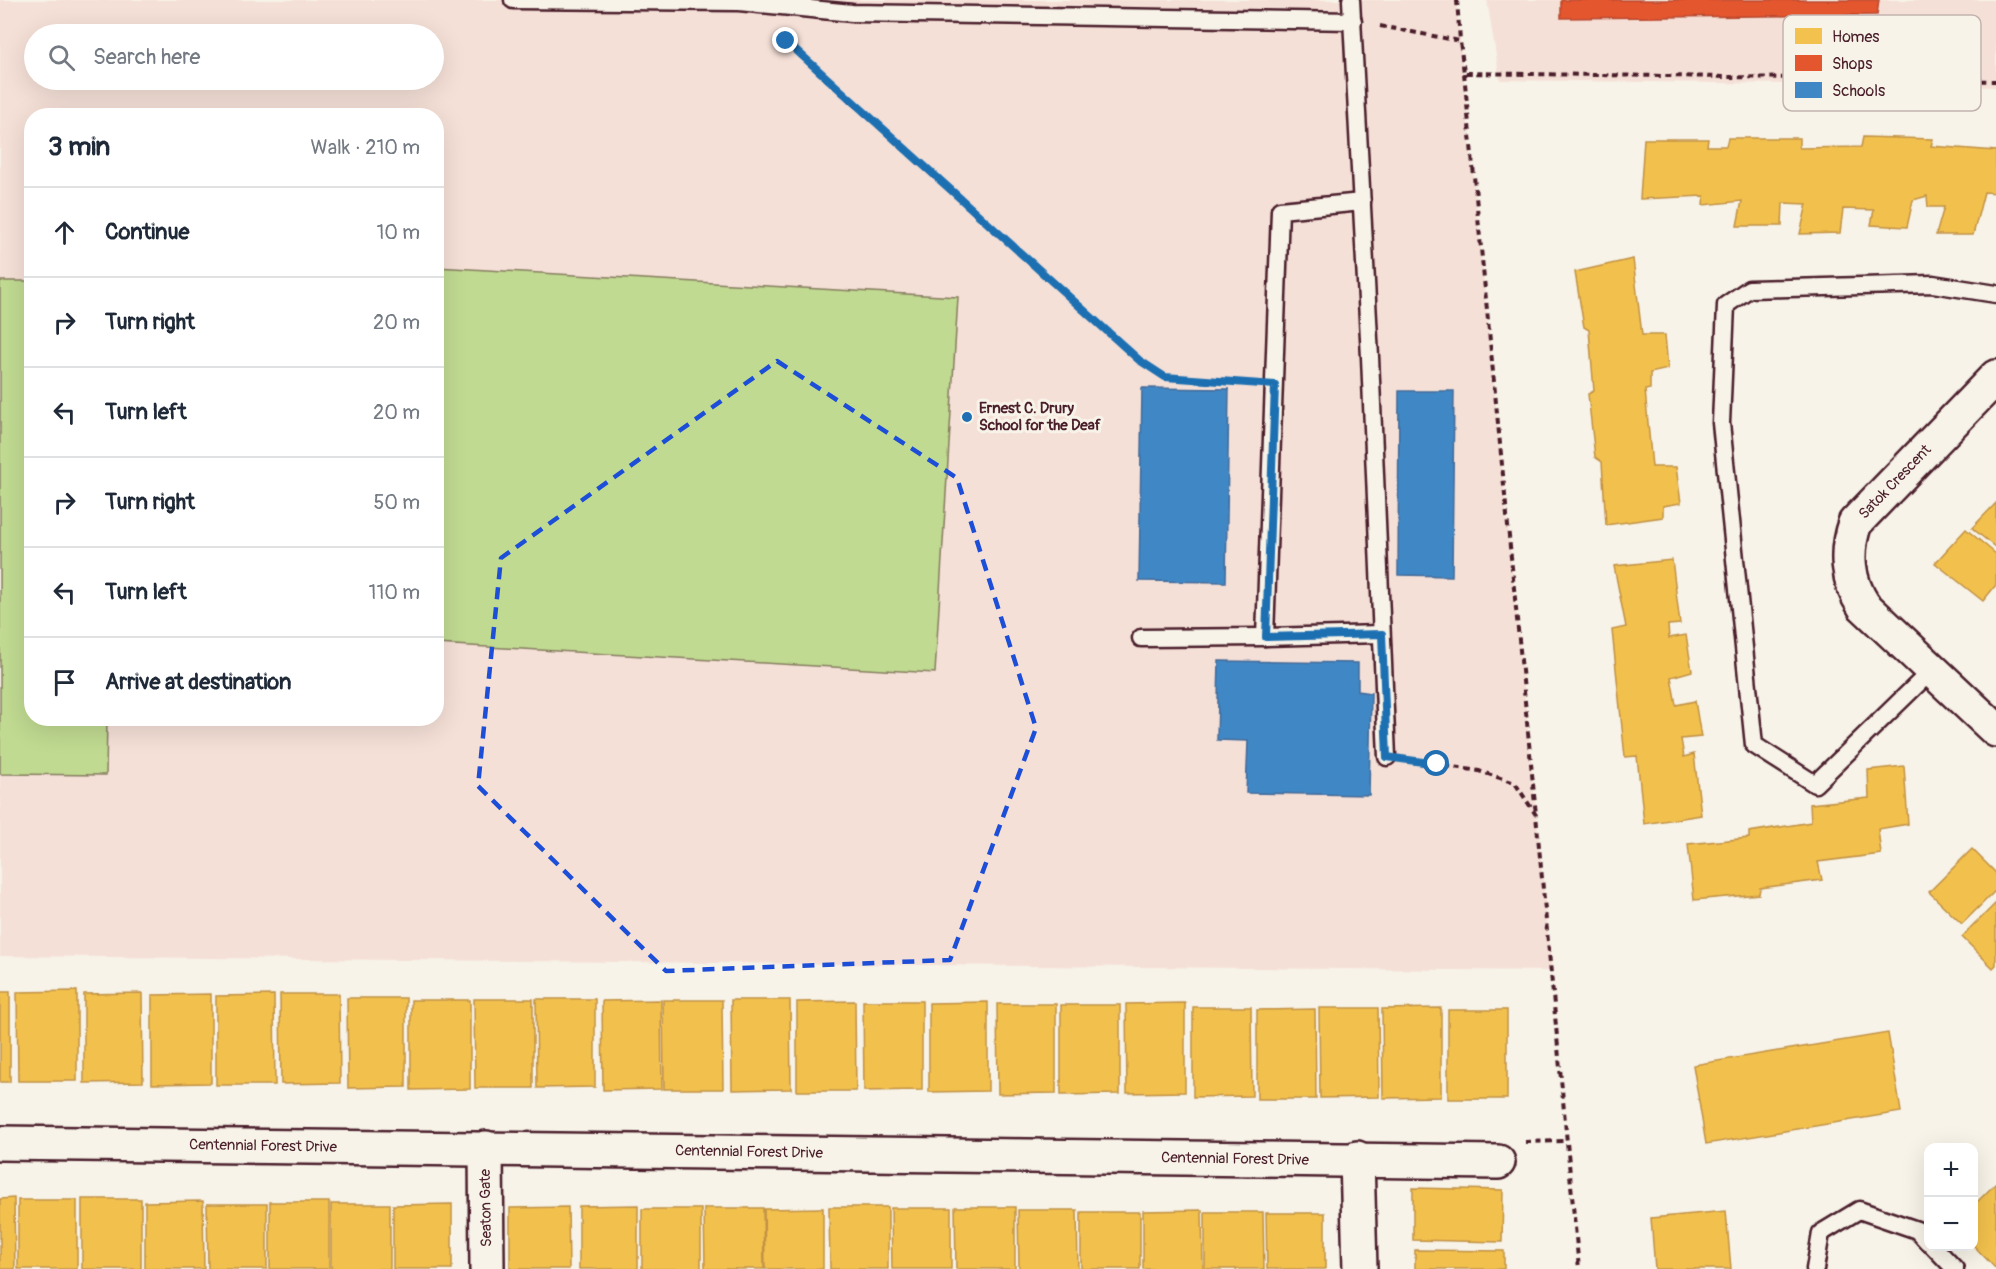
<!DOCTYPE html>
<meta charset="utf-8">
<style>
body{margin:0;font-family:Pangolin,sans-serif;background:#f6f6f7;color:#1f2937}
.controls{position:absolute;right:18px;bottom:18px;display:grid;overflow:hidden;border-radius:12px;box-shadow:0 6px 24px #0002}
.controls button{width:54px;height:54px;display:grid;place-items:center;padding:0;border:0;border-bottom:2px solid #e0e1e3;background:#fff;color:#1f2937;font:30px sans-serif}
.stop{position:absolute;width:18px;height:18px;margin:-14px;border:4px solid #1f6fb2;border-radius:50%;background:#fff}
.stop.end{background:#1f6fb2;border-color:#fff;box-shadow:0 2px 6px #0008}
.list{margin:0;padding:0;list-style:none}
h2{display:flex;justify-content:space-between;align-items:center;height:78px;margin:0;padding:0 24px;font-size:26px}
h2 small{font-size:20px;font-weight:400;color:#747a83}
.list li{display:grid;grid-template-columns:39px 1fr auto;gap:18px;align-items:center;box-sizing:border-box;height:90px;padding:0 24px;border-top:2px solid #e0e1e3}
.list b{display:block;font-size:22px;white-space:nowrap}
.list em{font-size:20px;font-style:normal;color:#747a83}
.icon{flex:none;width:33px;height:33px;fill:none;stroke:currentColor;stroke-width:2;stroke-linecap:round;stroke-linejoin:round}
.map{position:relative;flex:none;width:1996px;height:1269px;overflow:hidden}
.search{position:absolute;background:#fff;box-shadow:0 6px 24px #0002;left:24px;top:24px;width:420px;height:66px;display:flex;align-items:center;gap:15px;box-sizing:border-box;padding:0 21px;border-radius:33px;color:#747a83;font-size:22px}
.panel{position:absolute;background:#fff;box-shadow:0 6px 24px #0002;left:24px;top:108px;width:420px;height:618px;border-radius:24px}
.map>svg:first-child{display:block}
.built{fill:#f5e0d7;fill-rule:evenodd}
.green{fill:#c0da91;stroke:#857c5e;stroke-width:1.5}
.homes{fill:#f2c14e;stroke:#c09044;stroke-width:1.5}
.shops{fill:#e4572e;stroke:#b6462d;stroke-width:1.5}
.schools{fill:#3f88c5;stroke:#426897;stroke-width:1.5}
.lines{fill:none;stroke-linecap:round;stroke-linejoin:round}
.lane-casing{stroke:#4a1f2b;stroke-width:21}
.street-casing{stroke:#4a1f2b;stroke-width:38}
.path{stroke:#4a1f2b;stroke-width:4;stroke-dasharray:6 4.5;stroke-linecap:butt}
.lane{stroke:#f7f3e8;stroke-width:16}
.street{stroke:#f7f3e8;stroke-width:33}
.route{stroke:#1f6fb2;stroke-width:8}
.marked{fill:none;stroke:#1d4ed8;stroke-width:4.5;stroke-dasharray:12 8;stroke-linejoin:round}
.poi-dot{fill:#1f6fb2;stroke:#f7f3e8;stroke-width:2}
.labels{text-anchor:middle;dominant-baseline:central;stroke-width:6;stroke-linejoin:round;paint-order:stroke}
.poi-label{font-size:15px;font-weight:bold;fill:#4a1f2b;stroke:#f7f3e8;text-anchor:start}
.street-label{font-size:15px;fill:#4a1f2b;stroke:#f7f3e8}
.key{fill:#f7f3e8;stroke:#c3b3af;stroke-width:1.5}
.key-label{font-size:16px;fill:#4a1f2b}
</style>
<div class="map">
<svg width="1996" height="1269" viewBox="0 0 1996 1269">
<rect width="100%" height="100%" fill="#f7f3e8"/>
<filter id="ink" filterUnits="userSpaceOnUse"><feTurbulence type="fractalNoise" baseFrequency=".0167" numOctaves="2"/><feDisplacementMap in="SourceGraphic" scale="12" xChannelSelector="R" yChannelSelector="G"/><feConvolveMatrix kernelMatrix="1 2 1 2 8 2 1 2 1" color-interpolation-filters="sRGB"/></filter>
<g filter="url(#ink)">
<!-- built -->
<g class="built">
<path d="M 0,0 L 1456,0 L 1552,971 L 0,956 ZM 34,34 L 434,34 L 434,80 L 34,80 ZM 32,116 L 436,116 L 436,718 L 32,718 Z"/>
<path d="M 1487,0 L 1996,0 L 1996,87 L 1500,80 Z"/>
</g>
<!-- green -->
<g class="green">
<path d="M 436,267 L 958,297 L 935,673 L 437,644 Z"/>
<path d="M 0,281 L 31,281 L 32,718 L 107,719 L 106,775 L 0,774 Z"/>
</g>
<!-- homes -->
<g class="homes">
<path d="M 1863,137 L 1933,139 L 1931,146 L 1996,151 L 1996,193 L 1984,192 L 1973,235 L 1936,235 L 1944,207 L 1928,207 L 1927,196 L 1913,200 L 1907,227 L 1871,225 L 1874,210 L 1843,209 L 1840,233 L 1800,234 L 1807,204 L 1783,203 L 1782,226 L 1737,226 L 1742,201 L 1703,205 L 1704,196 L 1640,199 L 1644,139 L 1708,139 L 1707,146 L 1726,146 L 1728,138 L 1799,138 L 1799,148 L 1861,147 Z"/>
<path d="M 1633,259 L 1642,335 L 1665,335 L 1668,369 L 1650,373 L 1650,389 L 1645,390 L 1652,467 L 1676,467 L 1681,503 L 1663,506 L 1663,517 L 1606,525 L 1602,462 L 1595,457 L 1588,394 L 1594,391 L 1589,330 L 1584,327 L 1575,272 Z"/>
<path d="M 1996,503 L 1996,548 L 1972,528 Z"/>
<path d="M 1966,529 L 1996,554 L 1996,585 L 1983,601 L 1935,563 Z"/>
<path d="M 1672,560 L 1680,624 L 1668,625 L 1669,638 L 1686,635 L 1692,671 L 1671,677 L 1676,705 L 1695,701 L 1701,737 L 1681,739 L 1684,757 L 1694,754 L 1701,815 L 1644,824 L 1637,756 L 1625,757 L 1612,630 L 1626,627 L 1614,566 Z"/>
<path d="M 1904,766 L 1908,824 L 1878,829 L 1881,854 L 1818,862 L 1822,880 L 1760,888 L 1759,894 L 1694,900 L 1688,844 L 1749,838 L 1749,832 L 1811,822 L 1810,804 L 1869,798 L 1868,770 Z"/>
<path d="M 1972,849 L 1996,873 L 1996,890 L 1962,924 L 1929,892 Z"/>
<path d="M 1996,903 L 1996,965 L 1993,968 L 1962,937 Z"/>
<path d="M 77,991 L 77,1081 L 18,1081 L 17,992 Z"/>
<rect x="0" y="992" width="10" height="90"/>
<path d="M 142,993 L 143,1082 L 84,1083 L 84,994 Z"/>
<path d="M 211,994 L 211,1083 L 152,1084 L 152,995 Z"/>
<path d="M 280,994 L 339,994 L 340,1083 L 281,1084 Z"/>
<path d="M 274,995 L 275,1085 L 216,1085 L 216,996 Z"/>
<path d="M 347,998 L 406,998 L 406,1087 L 348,1088 Z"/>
<path d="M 474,999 L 533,999 L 533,1088 L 475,1088 Z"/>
<path d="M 536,999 L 595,999 L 595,1087 L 537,1088 Z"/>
<path d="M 411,1000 L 470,1000 L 470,1089 L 411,1090 Z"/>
<path d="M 661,1000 L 662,1089 L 603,1090 L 602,1001 Z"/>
<path d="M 663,1000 L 722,1000 L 723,1089 L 664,1089 Z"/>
<path d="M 731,1000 L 790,1000 L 791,1089 L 732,1090 Z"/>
<path d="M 855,1001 L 856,1091 L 797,1091 L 797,1002 Z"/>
<path d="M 863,1001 L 922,1001 L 922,1090 L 864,1091 Z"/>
<path d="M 988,1002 L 988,1091 L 929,1092 L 929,1003 Z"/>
<path d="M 1185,1003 L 1185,1092 L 1127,1093 L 1126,1004 Z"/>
<path d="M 997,1004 L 1056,1004 L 1056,1093 L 998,1094 Z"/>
<path d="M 1061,1005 L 1120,1005 L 1120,1094 L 1061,1095 Z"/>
<path d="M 1193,1007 L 1251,1007 L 1252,1096 L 1193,1097 Z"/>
<path d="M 1319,1008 L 1378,1008 L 1379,1097 L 1320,1098 Z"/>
<path d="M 1441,1008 L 1441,1097 L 1383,1098 L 1382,1009 Z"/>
<path d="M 1315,1009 L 1316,1099 L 1257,1099 L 1257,1010 Z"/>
<rect x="1448" y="1010" width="59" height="89"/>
<path d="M 1888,1033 L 1901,1112 L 1706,1144 L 1693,1065 Z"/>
<path d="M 1996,1183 L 1996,1269 L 1974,1246 L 1974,1205 Z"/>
<path d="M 1413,1188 L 1503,1190 L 1502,1242 L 1413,1240 Z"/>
<path d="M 14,1198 L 15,1269 L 0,1269 L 0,1199 Z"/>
<rect x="82" y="1199" width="59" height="70"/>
<rect x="18" y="1200" width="59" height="69"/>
<path d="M 203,1201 L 204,1269 L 145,1269 L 145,1202 Z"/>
<rect x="270" y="1202" width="59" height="67"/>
<path d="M 207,1204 L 267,1204 L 267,1269 L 208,1269 Z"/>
<rect x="331" y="1204" width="59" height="65"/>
<path d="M 452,1204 L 452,1269 L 393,1269 L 393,1205 Z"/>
<path d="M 638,1205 L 638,1269 L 579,1269 L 579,1206 Z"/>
<path d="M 568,1207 L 569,1269 L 510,1269 L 510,1208 Z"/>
<path d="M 829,1207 L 888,1207 L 888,1269 L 830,1269 Z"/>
<path d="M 955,1207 L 1015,1207 L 1015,1269 L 956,1269 Z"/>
<path d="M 704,1208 L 763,1208 L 764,1269 L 705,1269 Z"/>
<path d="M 823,1208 L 823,1269 L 765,1269 L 764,1209 Z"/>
<path d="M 891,1208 L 951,1208 L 951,1269 L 892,1269 Z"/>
<rect x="642" y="1209" width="59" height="60"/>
<path d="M 1018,1210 L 1077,1210 L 1078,1269 L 1019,1269 Z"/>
<path d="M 1202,1210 L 1203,1269 L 1143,1269 L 1143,1211 Z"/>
<path d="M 1726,1211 L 1731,1269 L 1655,1269 L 1651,1218 Z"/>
<rect x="1081" y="1212" width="59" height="57"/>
<path d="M 1205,1212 L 1263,1212 L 1264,1269 L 1205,1269 Z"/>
<path d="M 1266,1213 L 1325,1213 L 1325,1269 L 1267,1269 Z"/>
<path d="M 1415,1250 L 1504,1251 L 1504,1269 L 1415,1269 Z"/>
</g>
<!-- shops -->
<path class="shops" d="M 1561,0 L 1879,0 L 1877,15 L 1561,18 Z"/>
<!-- schools -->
<g class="schools">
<path d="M 1142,388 L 1229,389 L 1226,582 L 1139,581 Z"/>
<path d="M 1399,391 L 1454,391 L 1452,576 L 1398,575 Z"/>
<path d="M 1219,661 L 1358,663 L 1358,691 L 1371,693 L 1369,795 L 1246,793 L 1248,741 L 1217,740 Z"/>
</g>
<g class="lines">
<!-- lane casing -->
<g class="lane-casing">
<g id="lane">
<path d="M 513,0 L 739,2 L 852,13 L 1353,21"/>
<path d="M 1351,0 L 1370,357 L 1387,757"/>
<path d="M 1362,202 L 1280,210 L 1265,637 L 1381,634"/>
<path d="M 1141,638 L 1265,637"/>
<path d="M 1932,670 L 1815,784 L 1754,745 L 1721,423 L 1726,305 L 1749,289 L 1933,284 L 1996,294"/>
<path d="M 1933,1246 L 1955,1269"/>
<path d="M 1815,1269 L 1821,1233 L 1859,1210 L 1917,1230 L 1928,1242"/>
</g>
</g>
<!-- street casing -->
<g class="street-casing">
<g id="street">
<path d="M 1996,377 L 1855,523 C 1845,551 1847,581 1864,606 L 1996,730"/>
<path d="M 0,1143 L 1498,1162"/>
<path d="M 486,1148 L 487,1269"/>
<path d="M 1357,1158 L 1360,1269"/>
</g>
</g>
<!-- path -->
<g class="path">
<path d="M 1457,0 L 1460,41"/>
<path d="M 1380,26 L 1460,41 L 1464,73 L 1996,81"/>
<path d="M 777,34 L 1139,360 L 1165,377 L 1248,383"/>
<path d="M 1464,73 L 1536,815"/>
<path d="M 1414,761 L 1479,771 L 1515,783 L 1536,815 L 1579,1269"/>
<path d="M 1525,1142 L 1567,1141"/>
</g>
<!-- lane -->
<use href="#lane" class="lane"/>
<!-- street -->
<use href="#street" class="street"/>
</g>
</g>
<g class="lines" filter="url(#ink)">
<!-- route -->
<path class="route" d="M 786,41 L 1139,360 L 1165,377 L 1275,385 L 1266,637 L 1382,634 L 1387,757 L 1437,764"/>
</g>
<!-- marked area -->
<path class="marked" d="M 777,361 L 957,478 L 1036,728 L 950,960 L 666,971 L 478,786 L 501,558 Z"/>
<!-- markers -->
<circle class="poi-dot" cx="967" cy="417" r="6"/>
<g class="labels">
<!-- poi labels -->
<g class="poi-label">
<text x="979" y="408">Ernest C. Drury<tspan x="979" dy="17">School for the Deaf</tspan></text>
</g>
<!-- street labels -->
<g class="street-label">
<text transform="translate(1895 482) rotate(-46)">Satok Crescent</text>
<text transform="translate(263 1146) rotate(1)">Centennial Forest Drive</text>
<text transform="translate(749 1152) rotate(1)">Centennial Forest Drive</text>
<text transform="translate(1235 1159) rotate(1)">Centennial Forest Drive</text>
<text transform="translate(486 1208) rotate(-91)">Seaton Gate</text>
</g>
</g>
<!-- legend -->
<rect x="1783" y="15" width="198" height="96" rx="9" class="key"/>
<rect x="1795" y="28" width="27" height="16" fill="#f2c14e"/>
<rect x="1795" y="55" width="27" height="16" fill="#e4572e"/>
<rect x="1795" y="82" width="27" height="16" fill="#3f88c5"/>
<g class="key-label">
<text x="1832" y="42">Homes</text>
<text x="1832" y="69">Shops</text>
<text x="1832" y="96">Schools</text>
</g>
</svg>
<div class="controls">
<button>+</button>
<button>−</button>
</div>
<div class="stop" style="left:1437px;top:764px"></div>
<div class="stop end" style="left:786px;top:41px"></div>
<div class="search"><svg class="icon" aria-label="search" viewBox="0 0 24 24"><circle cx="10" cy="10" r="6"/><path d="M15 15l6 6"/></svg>Search here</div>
<section class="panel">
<h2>3 min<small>Walk · 210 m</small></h2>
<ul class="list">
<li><svg class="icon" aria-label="ahead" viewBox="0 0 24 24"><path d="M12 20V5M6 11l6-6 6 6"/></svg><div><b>Continue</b></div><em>10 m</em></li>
<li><svg class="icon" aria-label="right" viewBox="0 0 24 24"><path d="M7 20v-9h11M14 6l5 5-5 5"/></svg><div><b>Turn right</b></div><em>20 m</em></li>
<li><svg class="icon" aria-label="left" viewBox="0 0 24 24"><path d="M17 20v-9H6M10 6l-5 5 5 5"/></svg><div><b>Turn left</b></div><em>20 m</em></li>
<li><svg class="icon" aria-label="right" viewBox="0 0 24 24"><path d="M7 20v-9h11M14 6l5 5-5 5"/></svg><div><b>Turn right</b></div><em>50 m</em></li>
<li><svg class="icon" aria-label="left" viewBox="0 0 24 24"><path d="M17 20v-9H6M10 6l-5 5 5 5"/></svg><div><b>Turn left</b></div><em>110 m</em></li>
<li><svg class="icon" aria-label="arrive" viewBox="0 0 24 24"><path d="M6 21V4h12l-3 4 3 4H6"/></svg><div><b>Arrive at destination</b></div></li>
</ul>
</section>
</div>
